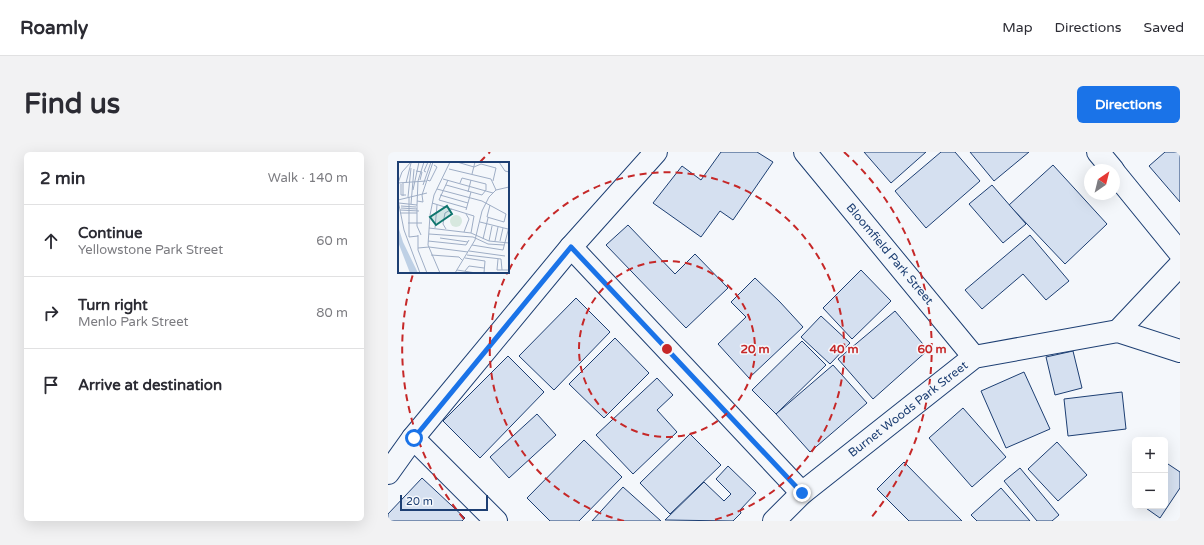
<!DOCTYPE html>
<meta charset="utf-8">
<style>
body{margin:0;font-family:"Varela Round",sans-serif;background:#f2f2f3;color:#2b2b33}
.controls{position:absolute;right:12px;bottom:12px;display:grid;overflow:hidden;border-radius:6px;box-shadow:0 4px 16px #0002}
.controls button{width:36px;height:36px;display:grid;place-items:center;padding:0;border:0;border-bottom:1px solid #e1e1e2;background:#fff;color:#2b2b33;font:20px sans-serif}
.compass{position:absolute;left:696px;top:12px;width:36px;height:36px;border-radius:50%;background:#fff;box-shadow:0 4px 16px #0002;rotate:35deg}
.scale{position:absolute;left:12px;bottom:10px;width:88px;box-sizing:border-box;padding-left:4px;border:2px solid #1d3f73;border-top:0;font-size:11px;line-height:14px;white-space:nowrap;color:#1d3f73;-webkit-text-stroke:3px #f4f7fb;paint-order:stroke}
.stop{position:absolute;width:12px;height:12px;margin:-9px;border:3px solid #1a73e8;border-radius:50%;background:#fff}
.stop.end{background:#1a73e8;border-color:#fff;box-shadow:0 1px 4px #0008}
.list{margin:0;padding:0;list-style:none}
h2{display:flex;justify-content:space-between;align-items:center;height:52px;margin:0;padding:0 16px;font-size:17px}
h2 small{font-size:13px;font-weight:400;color:#7c7c81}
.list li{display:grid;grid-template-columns:26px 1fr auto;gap:12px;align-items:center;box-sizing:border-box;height:72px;padding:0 16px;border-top:1px solid #e1e1e2}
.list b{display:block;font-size:15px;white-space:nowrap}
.list p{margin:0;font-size:13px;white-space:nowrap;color:#7c7c81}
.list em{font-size:13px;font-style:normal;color:#7c7c81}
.icon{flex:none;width:22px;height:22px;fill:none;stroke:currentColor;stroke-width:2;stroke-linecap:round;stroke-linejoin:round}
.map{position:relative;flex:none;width:792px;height:369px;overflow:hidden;border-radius:6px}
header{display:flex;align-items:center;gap:24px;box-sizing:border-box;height:56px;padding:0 20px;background:#fff;border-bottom:1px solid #e1e1e2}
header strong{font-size:19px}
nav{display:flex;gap:22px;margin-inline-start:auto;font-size:14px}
.intro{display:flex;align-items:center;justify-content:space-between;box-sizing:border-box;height:96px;padding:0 24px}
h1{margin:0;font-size:28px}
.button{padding:10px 18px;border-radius:6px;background:#1a73e8;color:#fff;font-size:14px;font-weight:700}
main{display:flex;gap:24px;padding:0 24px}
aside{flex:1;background:#fff;border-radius:6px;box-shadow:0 4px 16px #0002}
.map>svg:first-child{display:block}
.building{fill:#d5e0f0;stroke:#1d3f73}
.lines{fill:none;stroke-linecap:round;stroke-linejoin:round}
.street-casing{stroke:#1d3f73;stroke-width:24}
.street{stroke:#f4f7fb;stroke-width:22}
.route{stroke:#1a73e8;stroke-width:5}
.ring{fill:none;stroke:#c62828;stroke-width:2;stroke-dasharray:7 5}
.labels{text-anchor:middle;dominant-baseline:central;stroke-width:3;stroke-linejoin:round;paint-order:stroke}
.street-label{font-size:12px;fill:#1d3f73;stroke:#f4f7fb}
.inset-road{fill:none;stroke:#9eadc5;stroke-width:1}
.view{fill:#0f766e;fill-opacity:0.15;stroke:#0f766e;stroke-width:2}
.inset-edge{fill:none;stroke:#1d3f73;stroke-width:2}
.centre{fill:#c62828;stroke:#f4f7fb;stroke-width:2}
.ring-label{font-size:12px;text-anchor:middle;font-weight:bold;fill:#c62828;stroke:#f4f7fb;stroke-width:3;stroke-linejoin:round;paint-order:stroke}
</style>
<header>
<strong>Roamly</strong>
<nav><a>Map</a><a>Directions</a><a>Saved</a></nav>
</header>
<div class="intro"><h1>Find us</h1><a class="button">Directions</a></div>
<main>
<aside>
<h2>2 min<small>Walk · 140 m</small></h2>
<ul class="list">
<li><svg class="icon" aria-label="ahead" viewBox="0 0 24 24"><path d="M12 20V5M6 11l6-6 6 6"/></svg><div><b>Continue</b><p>Yellowstone Park Street</p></div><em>60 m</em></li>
<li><svg class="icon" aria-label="right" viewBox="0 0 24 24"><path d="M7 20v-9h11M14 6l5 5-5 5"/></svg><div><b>Turn right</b><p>Menlo Park Street</p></div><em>80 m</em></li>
<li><svg class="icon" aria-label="arrive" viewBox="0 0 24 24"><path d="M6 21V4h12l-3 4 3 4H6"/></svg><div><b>Arrive at destination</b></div></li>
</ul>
</aside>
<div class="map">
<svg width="792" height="369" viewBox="0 0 792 369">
<rect width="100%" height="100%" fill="#f4f7fb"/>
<!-- building -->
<g class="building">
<path d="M 333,0 L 369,0 L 385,10 L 345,68 L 332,59 L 313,85 L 265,51 L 294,14 L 313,28 Z"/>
<path d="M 476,0 L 538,0 L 503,31 Z"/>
<path d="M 553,0 L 567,0 L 592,29 L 538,76 L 507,39 Z"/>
<path d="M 582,0 L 641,0 L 606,29 Z"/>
<path d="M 777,0 L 792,0 L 792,50 L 761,14 Z"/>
<path d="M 665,13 L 719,72 L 677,112 L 621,53 Z"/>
<path d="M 604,33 L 638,72 L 615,91 L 581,52 Z"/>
<path d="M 240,73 L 287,122 L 307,102 L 340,136 L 298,176 L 218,93 Z"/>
<path d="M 642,83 L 681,129 L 658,148 L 635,122 L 594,157 L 577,138 Z"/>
<path d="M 473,118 L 503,149 L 464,187 L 435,156 Z"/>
<path d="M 367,126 L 392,150 L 415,175 L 361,226 L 330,192 L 358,165 L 343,150 Z"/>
<path d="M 188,146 L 222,180 L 166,238 L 131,204 Z"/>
<path d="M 507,159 L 540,198 L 485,247 L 450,207 Z"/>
<path d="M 433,164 L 462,191 L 442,212 L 413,185 Z"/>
<path d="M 227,186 L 261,221 L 216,266 L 181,232 Z"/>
<path d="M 414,189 L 438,213 L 388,262 L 364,238 Z"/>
<path d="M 685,199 L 694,236 L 667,243 L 658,205 Z"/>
<path d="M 120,204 L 156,240 L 92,306 L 55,269 Z"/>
<path d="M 445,213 L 479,251 L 422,300 L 388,262 Z"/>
<path d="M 636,220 L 662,277 L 618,296 L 593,239 Z"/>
<path d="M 269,226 L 285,243 L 269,258 L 289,280 L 245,322 L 208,283 Z"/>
<path d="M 734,240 L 738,277 L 680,284 L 676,247 Z"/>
<path d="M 575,256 L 618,305 L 584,335 L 541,286 Z"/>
<path d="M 149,262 L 168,283 L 121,326 L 102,305 Z"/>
<path d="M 302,282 L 333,313 L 282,362 L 252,331 Z"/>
<path d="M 196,288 L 234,325 L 191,369 L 162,369 L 139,346 Z"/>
<path d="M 669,290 L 699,323 L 670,349 L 640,317 Z"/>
<path d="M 516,310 L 574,369 L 521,369 L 489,337 Z"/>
<path d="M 777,310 L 792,320 L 792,336 L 772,366 L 755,354 L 777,354 Z"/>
<path d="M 340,314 L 368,341 L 352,358 L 353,361 L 345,369 L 277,368 L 316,330 L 336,349 L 343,342 L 328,327 Z"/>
<path d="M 632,316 L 671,363 L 664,369 L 649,369 L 616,329 Z"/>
<path d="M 34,326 L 77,366 L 74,369 L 0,369 L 0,362 Z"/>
<path d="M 235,335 L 273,369 L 204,369 Z"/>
<path d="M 613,336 L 642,369 L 589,369 L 583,363 Z"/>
</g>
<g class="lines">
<!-- street casing -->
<g class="street-casing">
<g id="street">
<path d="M 417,0 L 586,205"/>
<path d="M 710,0 L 725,18"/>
<path d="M 726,20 L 792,101"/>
<path d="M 183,95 L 414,341"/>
<path d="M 730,179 L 792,113"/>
<path d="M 25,286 L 108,369"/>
<path d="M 0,321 L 25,286 L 183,95 L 268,0"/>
<path d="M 386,369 L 414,341 L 586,205 L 730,179 L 792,199"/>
</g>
</g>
<!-- street -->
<use href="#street" class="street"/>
</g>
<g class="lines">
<!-- route -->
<path class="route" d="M 26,286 L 183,95 L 414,341"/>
</g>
<!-- distance rings -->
<g class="ring">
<circle cx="279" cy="197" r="88"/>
<path d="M236 369A177 177 0 0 1 119 121M121 118A177 177 0 1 1 322 369"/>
<path d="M76 367A265 265 0 0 1 25 122M92 10A265 265 0 0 1 102 0M456 0A265 265 0 0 1 482 367"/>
</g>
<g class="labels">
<!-- street labels -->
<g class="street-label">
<text transform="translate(502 102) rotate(50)">Bloomfield Park Street</text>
<text transform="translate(520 257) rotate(-38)">Burnet Woods Park Street</text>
</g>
</g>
<!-- overview -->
<g transform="translate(10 10)">
<rect width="111" height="111" fill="#f4f7fb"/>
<path d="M52 59a6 6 0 1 1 12 0a6 6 0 1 1-12 0Z" fill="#d7e8df"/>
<path d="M 0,64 L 5,80 L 20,111 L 12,111 L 0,80 Z" fill="#bed0e5"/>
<path class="inset-road" d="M 59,0 L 76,5M 101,0 L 107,9 L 111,10M 76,5 L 83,2 L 98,6 L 95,19M 51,7 L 93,17 L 98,28M 18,9 L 24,10 L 22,18M 28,10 L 26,9 L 30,0M 74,12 L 77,0M 45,17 L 95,31M 29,18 L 32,19 L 39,5 L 36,3M 50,18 L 41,38 L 69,46M 0,21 L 28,19M 0,21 L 4,10 L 13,0M 8,21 L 13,1M 62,21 L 64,16 L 88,22 L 88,28M 3,22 L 3,33 L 8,33M 25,23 L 33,0M 48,23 L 84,33 L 88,28M 39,27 L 84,39 L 108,52M 15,28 L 21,0M 70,30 L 73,18M 42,33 L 70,41M 5,34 L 5,21M 10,35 L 13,6M 11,35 L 11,75 L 20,74M 0,38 L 6,68 L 22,111M 0,38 L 29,31M 19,39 L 25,40 L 24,33 L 35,0M 1,41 L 19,43M 34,41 L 76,54 L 73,71M 13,42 L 16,7M 92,43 L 89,55 L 106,60 L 108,52M 3,44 L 18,45M 3,46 L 19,47M 2,48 L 21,49M 68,48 L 73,30M 2,51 L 19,51M 82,60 L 110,67M 10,61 L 24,61M 31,66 L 73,71 L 91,79 L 111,81M 37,66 L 39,43M 48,67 L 45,62 L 47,51 L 54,47M 66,70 L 71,57 L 68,52M 31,72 L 75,75 L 90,82 L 106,83M 20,73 L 20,88 L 29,111M 23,73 L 19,64 L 19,43 L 20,19 L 26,0M 42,76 L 70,80M 85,77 L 90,56M 30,79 L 68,83 L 71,78M 91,79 L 94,64M 97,79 L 100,65M 102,79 L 105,66M 74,83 L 105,88 L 111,65M 20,86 L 31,85 L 70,90M 71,89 L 107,94M 33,93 L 61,95 L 65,99M 69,93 L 103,97 L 104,108M 67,96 L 87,99 L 86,111M 100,97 L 99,108 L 111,108M 59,108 L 78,111M 67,109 L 71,104 L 86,106M 42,111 L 30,83 L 32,53 L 36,33 L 52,0M 57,111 L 77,78 L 84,49 L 91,35 L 98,28 L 111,25"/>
<path class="view" d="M 49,44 L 54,52 L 38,63 L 32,55 Z"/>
<rect width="111" height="111" class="inset-edge"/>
</g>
<circle cx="279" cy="197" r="6" class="centre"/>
<g class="ring-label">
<text x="367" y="201">20 m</text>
<text x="456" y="201">40 m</text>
<text x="544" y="201">60 m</text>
</g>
</svg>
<div class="controls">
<button>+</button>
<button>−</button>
</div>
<svg class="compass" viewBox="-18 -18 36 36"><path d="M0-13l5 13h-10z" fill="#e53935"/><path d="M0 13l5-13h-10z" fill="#7c7c81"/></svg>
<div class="scale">20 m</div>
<div class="stop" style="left:26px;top:286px"></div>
<div class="stop end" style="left:414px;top:341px"></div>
</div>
</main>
